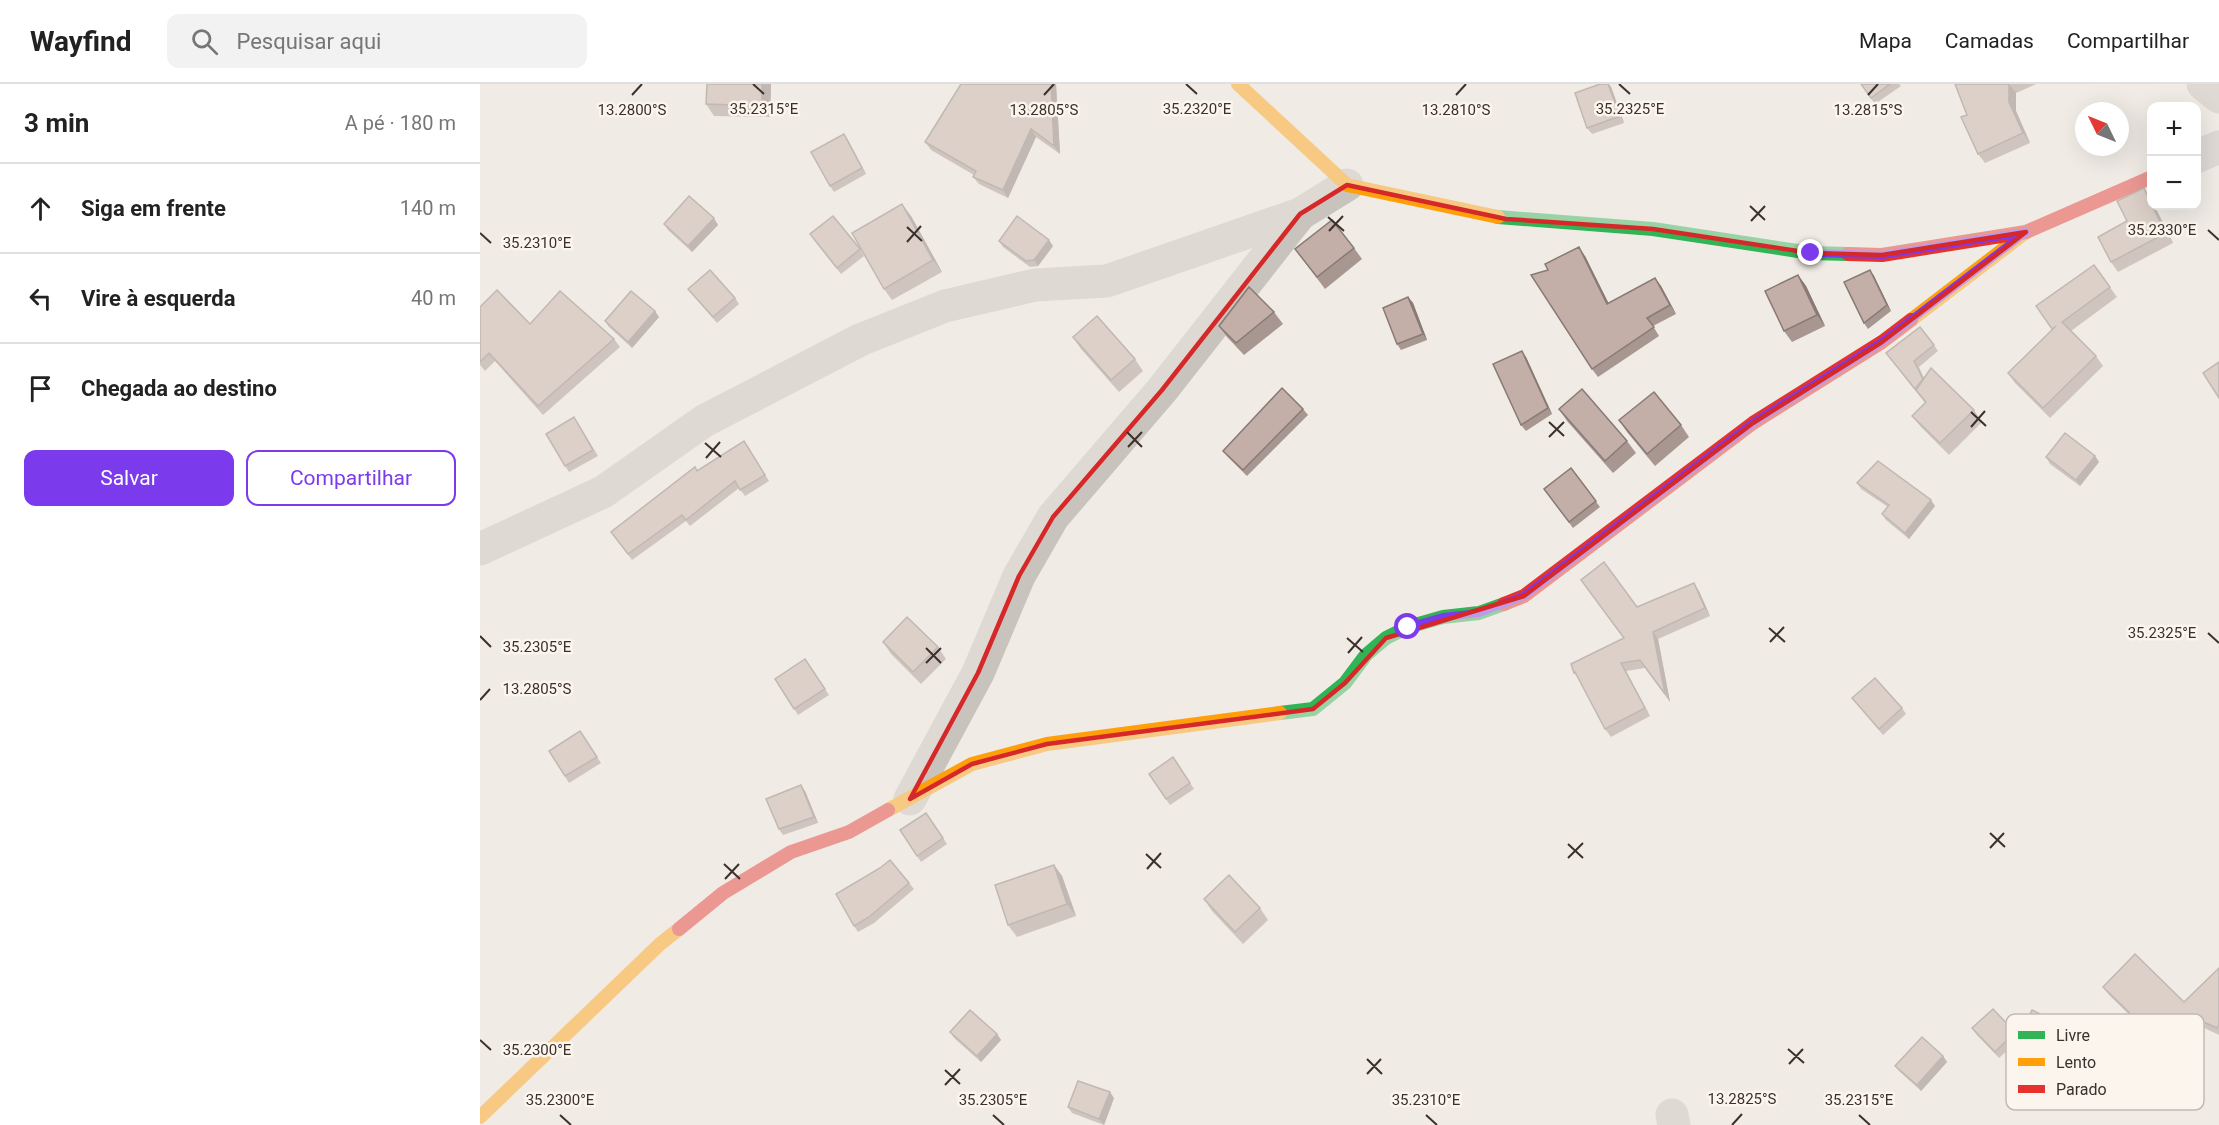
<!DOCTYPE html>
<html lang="pt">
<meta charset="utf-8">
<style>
body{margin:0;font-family:Roboto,sans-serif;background:#f2f2f2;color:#222}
.controls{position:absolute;right:18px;top:18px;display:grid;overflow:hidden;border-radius:12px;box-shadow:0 6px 24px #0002}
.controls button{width:54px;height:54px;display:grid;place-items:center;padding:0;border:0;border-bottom:2px solid #e0e0e0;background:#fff;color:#222;font:30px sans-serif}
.compass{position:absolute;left:1595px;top:18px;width:54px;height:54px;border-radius:50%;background:#fff;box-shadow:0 6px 24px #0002;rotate:313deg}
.stop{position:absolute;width:18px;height:18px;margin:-14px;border:4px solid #7c3aed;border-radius:50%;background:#fff}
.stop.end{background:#7c3aed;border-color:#fff;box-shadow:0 2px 6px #0008}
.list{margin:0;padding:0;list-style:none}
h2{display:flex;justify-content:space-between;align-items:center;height:78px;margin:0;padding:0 24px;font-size:26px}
h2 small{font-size:20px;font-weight:400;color:#767676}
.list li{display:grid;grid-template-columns:39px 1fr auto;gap:18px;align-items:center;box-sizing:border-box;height:90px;padding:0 24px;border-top:2px solid #e0e0e0}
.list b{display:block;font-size:22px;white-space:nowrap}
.list em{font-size:20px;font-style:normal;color:#767676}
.actions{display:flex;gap:12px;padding:18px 24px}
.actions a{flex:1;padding:14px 0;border:2px solid #7c3aed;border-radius:12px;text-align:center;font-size:21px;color:#7c3aed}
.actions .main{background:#7c3aed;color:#fff}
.icon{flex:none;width:33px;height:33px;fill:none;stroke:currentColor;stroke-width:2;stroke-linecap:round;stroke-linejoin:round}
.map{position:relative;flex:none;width:1739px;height:1041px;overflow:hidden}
header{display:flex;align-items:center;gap:36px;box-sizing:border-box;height:84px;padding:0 30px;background:#fff;border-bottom:2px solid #e0e0e0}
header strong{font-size:28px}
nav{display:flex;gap:33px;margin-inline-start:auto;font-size:21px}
.search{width:420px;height:54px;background:#f2f2f2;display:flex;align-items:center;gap:15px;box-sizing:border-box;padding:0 21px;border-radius:12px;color:#767676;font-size:22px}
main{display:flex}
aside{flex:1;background:#fff}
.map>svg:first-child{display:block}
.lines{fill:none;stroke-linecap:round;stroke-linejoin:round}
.street{stroke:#c9c3be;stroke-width:33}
.fast{stroke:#30b455;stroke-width:14}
.slow{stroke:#ff9f0a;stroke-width:14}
.jam{stroke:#e5322d;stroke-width:14}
.wall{fill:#a89690}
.shaded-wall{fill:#887a75}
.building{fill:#c3afa7;stroke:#887a75;stroke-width:1.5}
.route{stroke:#7c3aed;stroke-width:8}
.marked{fill:none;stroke:#d62828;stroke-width:4.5;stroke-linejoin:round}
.ticks{fill:none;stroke:#3b302b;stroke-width:2}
.key{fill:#fbf5ee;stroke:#c1bab4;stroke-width:1.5}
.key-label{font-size:16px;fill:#3b302b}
.ticks-label{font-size:15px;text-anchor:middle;fill:#3b302b;stroke:#fbf5ee;stroke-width:5;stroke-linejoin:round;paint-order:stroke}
</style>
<header>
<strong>Wayfind</strong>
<div class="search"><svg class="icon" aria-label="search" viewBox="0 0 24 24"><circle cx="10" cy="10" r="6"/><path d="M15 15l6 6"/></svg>Pesquisar aqui</div>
<nav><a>Mapa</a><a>Camadas</a><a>Compartilhar</a></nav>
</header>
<main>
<aside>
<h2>3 min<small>A pé · 180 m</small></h2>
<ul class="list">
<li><svg class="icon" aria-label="ahead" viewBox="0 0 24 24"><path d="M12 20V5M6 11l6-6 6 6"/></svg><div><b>Siga em frente</b></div><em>140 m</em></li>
<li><svg class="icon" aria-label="left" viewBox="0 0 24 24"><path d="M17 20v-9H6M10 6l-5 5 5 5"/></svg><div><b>Vire à esquerda</b></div><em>40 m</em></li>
<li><svg class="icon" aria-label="arrive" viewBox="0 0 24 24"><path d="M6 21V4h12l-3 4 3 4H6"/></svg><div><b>Chegada ao destino</b></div></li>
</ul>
<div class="actions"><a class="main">Salvar</a><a>Compartilhar</a></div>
</aside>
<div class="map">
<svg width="1739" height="1041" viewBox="0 0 1739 1041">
<rect width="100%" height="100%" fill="#f0ebe5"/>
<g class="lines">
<!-- street -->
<g class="street">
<path d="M 1723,0 L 1739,13"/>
<path d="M 1716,73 L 1739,63"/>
<path d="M 0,465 L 123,408 L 224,337 L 380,256 L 465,222 L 555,201 L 627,197 L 820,130"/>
<path d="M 430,715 L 498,589 L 539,492 L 573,433 L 682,306 L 820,130 L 867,101"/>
<path d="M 1192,1031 L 1194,1041"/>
</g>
<!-- fast -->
<g class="fast">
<path d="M 1018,133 L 1173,145 L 1331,169 L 1368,170"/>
<path d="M 800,629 L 833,625 L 865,599 L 886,571 L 906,554 L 928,543 L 963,533 L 999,529 L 1024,520"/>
</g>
<!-- slow -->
<g class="slow">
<path d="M 758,0 L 867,101 L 1018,133"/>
<path d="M 1431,236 L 1546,148"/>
<path d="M 408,726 L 492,680 L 567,660 L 800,629"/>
<path d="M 0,1033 L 180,860 L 199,845"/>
</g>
<!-- jam -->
<g class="jam">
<path d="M 1368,170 L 1402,171 L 1546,148 L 1672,93"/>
<path d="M 1024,520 L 1044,512 L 1273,339 L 1402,258 L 1431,236"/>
<path d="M 199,845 L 243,809 L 311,768 L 369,748 L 408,726"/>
</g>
</g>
<!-- wall -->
<g class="wall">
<path d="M 291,0 L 290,33 L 234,32 L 226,20 Z"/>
<path d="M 576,0 L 580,70 L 556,53 L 528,114 L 499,100 L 493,93 L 494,91 L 451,66 L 445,58 Z"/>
<path d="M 1120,0 L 1129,0 L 1131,3 L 1144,39 L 1112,50 L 1107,44 Z"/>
<path d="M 1381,0 L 1419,0 L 1421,2 L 1395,20 Z"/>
<path d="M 1475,0 L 1556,0 L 1536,9 L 1536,27 L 1550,59 L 1505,79 L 1498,70 L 1487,31 Z"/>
<path d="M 364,50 L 386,90 L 354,108 L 350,102 Z"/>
<path d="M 1664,104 L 1671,114 L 1693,159 L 1638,188 L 1631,178 L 1647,137 Z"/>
<path d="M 431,132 L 462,188 L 412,216 L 404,205 Z"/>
<path d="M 184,140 L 238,141 L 212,168 L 188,146 Z"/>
<path d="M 334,156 L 380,165 L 384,172 L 361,190 Z"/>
<path d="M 519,157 L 573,162 L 558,182 L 550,183 L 523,163 Z"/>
<path d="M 874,164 L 882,175 L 845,205 L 815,165 Z"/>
<path d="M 1105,172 L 1128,219 L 1175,194 L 1181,202 L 1196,230 L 1173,242 L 1179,252 L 1118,293 L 1112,285 Z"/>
<path d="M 1614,181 L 1637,213 L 1591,247 L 1616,272 L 1623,282 L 1570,334 L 1535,299 L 1528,289 L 1572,246 Z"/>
<path d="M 1390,186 L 1394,192 L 1411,227 L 1388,245 L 1384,239 Z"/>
<path d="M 1318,191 L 1326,202 L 1345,242 L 1312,258 L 1304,247 Z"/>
<path d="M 208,205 L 255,214 L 259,220 L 237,239 Z"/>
<path d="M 928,213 L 933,219 L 947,256 L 921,266 L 917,260 Z"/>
<path d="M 0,223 L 50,240 L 134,255 L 140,263 L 63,331 L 15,277 L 5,287 L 0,281 Z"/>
<path d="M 794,228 L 803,240 L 764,271 L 747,253 L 739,242 Z"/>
<path d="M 179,233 L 152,264 L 129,243 L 125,237 Z"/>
<path d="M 593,253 L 655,275 L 663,287 L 639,308 L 601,265 Z"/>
<path d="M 1454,261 L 1458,267 L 1439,283 L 1444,294 L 1494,326 L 1502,338 L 1469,371 L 1441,343 L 1432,332 L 1445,319 L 1406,269 Z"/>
<path d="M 1046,273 L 1072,330 L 1046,347 L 1041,341 Z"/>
<path d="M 823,325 L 828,331 L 767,392 L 748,373 L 743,367 Z"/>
<path d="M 1079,325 L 1147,357 L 1156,369 L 1133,389 L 1087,337 Z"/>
<path d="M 1139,336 L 1201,341 L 1209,353 L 1175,382 L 1147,348 Z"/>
<path d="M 98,339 L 118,372 L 89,388 L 85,382 Z"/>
<path d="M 264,357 L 289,397 L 265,412 L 259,404 L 210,442 L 206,437 L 152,476 L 131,448 L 217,387 Z"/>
<path d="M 1615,372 L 1619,378 L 1600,402 L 1570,380 L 1566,373 Z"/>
<path d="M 1091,384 L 1120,423 L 1093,444 L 1064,405 Z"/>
<path d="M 1377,399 L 1455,422 L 1429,455 L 1406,436 L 1402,430 L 1408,423 L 1381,405 Z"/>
<path d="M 1219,507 L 1230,532 L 1178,555 L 1190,618 L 1165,584 L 1146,587 L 1170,632 L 1131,653 L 1125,645 L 1100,596 L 1094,589 L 1143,554 L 1157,523 Z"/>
<path d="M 403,558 L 458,563 L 466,575 L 441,600 L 411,570 Z"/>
<path d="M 325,575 L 349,611 L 318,631 L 295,595 Z"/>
<path d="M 1372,614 L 1422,624 L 1426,630 L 1403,651 Z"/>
<path d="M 100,647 L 121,679 L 89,699 L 69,667 Z"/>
<path d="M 693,673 L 714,705 L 690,721 L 669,690 Z"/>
<path d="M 325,707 L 338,739 L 303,751 L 299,745 Z"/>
<path d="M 446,729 L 467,760 L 441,778 L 420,746 Z"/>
<path d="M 574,781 L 582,792 L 596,832 L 537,853 L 528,841 Z"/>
<path d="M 400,784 L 429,799 L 434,805 L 394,839 L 378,848 L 374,842 Z"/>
<path d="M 724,815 L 780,824 L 788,836 L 763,860 L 732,827 Z"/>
<path d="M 1739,884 L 1739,951 L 1716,940 L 1695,976 L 1629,911 L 1623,903 L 1704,918 Z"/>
<path d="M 1492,944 L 1535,948 L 1539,954 L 1593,946 L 1601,958 L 1581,998 L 1541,978 L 1533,966 L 1537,957 L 1519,974 L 1496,950 Z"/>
<path d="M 470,948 L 517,950 L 521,956 L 501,978 L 474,954 Z"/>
<path d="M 1463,972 L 1467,978 L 1441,1007 L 1420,988 L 1415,982 Z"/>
<path d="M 634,1014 L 624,1041 L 592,1029 L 588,1023 Z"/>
</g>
<!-- shaded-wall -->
<g class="shaded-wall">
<path d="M 282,0 L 291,0 L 290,33 L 282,22 Z"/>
<path d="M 571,0 L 576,0 L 580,70 L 574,62 Z"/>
<path d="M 1128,0 L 1131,3 L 1144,39 L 1140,32 Z"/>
<path d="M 1529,0 L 1536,9 L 1536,27 L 1550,59 L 1543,49 L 1529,18 Z"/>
<path d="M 551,45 L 556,53 L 528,114 L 523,106 Z"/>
<path d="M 364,50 L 368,56 L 386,90 L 382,84 Z"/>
<path d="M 422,120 L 431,132 L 462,188 L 453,176 Z"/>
<path d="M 1672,122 L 1674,122 L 1693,159 L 1686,149 Z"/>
<path d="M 234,134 L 238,141 L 212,168 L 208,162 Z"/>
<path d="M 569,156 L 573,162 L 558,182 L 554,176 Z"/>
<path d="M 1099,163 L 1105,172 L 1133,228 L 1127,220 Z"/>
<path d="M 1390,186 L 1394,192 L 1411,227 L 1407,221 Z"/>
<path d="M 1318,191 L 1326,202 L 1345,242 L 1337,231 Z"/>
<path d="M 1175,194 L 1181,202 L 1196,230 L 1190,221 Z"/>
<path d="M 928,213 L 933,219 L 947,256 L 943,250 Z"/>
<path d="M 175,227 L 179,233 L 152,264 L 148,258 Z"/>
<path d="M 1042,267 L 1046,273 L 1072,330 L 1068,324 Z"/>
<path d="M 1615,372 L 1619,378 L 1600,402 L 1596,396 Z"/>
<path d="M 1451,416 L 1455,422 L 1429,455 L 1425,449 Z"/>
<path d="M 1214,499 L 1219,507 L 1230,532 L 1225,524 Z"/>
<path d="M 1173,548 L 1178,555 L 1190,618 L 1185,610 Z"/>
<path d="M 1141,579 L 1146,587 L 1170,632 L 1165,624 Z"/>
<path d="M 321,701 L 325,707 L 338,739 L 334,733 Z"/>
<path d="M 574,781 L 582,792 L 596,832 L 587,820 Z"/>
<path d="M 1710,932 L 1716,940 L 1695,976 L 1689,967 Z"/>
<path d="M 1593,946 L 1601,958 L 1581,998 L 1573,986 Z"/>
<path d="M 517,950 L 521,956 L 501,978 L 497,972 Z"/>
<path d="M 1463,972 L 1467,978 L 1441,1007 L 1437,1001 Z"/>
<path d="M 630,1008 L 634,1014 L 624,1041 L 619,1035 Z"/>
</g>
<!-- building -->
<g class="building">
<path d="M 227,0 L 282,0 L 282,22 L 226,20 Z"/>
<path d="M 481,0 L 571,0 L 574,62 L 551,45 L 523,106 L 493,93 L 496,87 L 445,58 Z"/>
<path d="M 1120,0 L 1128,0 L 1140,32 L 1107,44 L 1095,9 Z"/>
<path d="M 1381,0 L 1410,0 L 1391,14 Z"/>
<path d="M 1475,0 L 1529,0 L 1529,18 L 1543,49 L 1498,70 L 1481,33 L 1487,31 Z"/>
<path d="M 364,50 L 382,84 L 350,102 L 331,68 Z"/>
<path d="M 1664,104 L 1671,120 L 1671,122 L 1672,122 L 1686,149 L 1631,178 L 1618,153 L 1647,137 L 1637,117 Z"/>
<path d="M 209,112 L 234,134 L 208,162 L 184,140 Z"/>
<path d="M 422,120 L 453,176 L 404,205 L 372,149 Z"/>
<path d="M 353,132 L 380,165 L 357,184 L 330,150 Z"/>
<path d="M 537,132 L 569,156 L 554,176 L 546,177 L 519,157 Z"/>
<path d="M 852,136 L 874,164 L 837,193 L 815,165 Z"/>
<path d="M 1099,163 L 1127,220 L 1175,194 L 1190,221 L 1167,234 L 1174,243 L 1112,285 L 1051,191 L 1068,186 L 1065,180 Z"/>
<path d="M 1614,181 L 1630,203 L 1582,238 L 1616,272 L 1563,324 L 1528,289 L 1576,242 L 1572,245 L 1556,222 Z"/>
<path d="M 230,186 L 255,214 L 233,233 L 208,205 Z"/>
<path d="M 1390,186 L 1407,221 L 1384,239 L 1364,198 Z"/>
<path d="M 1318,191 L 1337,231 L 1304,247 L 1285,207 Z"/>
<path d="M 769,203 L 794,228 L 756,259 L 739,242 Z"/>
<path d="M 17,206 L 50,240 L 80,207 L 134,255 L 58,322 L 9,269 L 0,278 L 0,223 Z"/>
<path d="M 151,207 L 175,227 L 148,258 L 125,237 Z"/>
<path d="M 928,213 L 943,250 L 917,260 L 903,224 Z"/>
<path d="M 617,232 L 655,275 L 631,296 L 593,253 Z"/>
<path d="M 1440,243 L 1454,261 L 1434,277 L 1443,295 L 1435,305 L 1406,269 Z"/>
<path d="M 1042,267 L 1068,324 L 1041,341 L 1013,280 Z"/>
<path d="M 1739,278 L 1739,314 L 1723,289 Z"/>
<path d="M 1451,284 L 1494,326 L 1460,359 L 1432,332 L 1446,318 L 1436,306 Z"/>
<path d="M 802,304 L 823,325 L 763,386 L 743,367 Z"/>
<path d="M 1102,305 L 1147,357 L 1125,377 L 1079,325 Z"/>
<path d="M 1174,308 L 1201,341 L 1167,370 L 1139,336 Z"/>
<path d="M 94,333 L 113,366 L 85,382 L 66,350 Z"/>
<path d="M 1585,349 L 1615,372 L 1596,396 L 1566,373 Z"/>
<path d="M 264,357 L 285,391 L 260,406 L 255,397 L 206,436 L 202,431 L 148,470 L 131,448 L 215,383 L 217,387 Z"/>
<path d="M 1398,377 L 1451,416 L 1425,449 L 1402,430 L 1409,421 L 1377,399 Z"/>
<path d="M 1091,384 L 1116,417 L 1089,438 L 1064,405 Z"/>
<path d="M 1124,478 L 1157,523 L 1214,499 L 1225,524 L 1173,548 L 1185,610 L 1160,576 L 1141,579 L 1165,624 L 1125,645 L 1095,588 L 1094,589 L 1091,580 L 1144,554 L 1101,496 Z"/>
<path d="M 427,533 L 458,563 L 433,588 L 403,558 Z"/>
<path d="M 325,575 L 345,605 L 314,625 L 295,595 Z"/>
<path d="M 1395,594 L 1422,624 L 1399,645 L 1372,614 Z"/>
<path d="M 100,647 L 117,673 L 85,692 L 69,667 Z"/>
<path d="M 693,673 L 710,699 L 686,715 L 669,690 Z"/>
<path d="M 321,701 L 334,733 L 299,745 L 286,715 Z"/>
<path d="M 446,729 L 463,754 L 437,772 L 420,746 Z"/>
<path d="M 410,776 L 429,799 L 389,833 L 374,842 L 356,810 L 400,784 Z"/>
<path d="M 574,781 L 587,820 L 528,841 L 515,801 Z"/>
<path d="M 749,791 L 780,824 L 755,848 L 724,815 Z"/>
<path d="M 1655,870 L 1704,918 L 1739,884 L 1739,941 L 1737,944 L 1710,932 L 1689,967 L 1623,903 Z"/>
<path d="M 1513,925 L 1535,948 L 1515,968 L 1492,944 Z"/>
<path d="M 490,926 L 517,950 L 497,972 L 470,948 Z"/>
<path d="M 1552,926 L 1593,946 L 1573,986 L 1533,966 Z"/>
<path d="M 1442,953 L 1463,972 L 1437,1001 L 1415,982 Z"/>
<path d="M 598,997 L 630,1008 L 619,1035 L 588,1023 Z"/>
</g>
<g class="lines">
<!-- route -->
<path class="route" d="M 928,543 L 963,533 L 999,529 L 1044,512 L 1273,339 L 1402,258 L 1546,148 L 1402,171 L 1331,169"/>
</g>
<!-- marked area -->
<path d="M0 0H1739V1041H0ZM 867,101 L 1026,135 L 1173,145 L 1331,169 L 1402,171 L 1546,148 L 1402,258 L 1273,339 L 1044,512 L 906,554 L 865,599 L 833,625 L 567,660 L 492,680 L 430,715 L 498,589 L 539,492 L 573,433 L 682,306 L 820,130 Z" fill="#f0ebe5" fill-opacity=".55" fill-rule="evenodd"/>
<path class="marked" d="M 867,101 L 1026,135 L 1173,145 L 1331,169 L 1402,171 L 1546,148 L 1402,258 L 1273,339 L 1044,512 L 906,554 L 865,599 L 833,625 L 567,660 L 492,680 L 430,715 L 498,589 L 539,492 L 573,433 L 682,306 L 820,130 Z"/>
<!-- ticks -->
<path class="ticks" d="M 273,0 L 284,10M 706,0 L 717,10M 1139,0 L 1150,10M 152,11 L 162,0M 564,11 L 574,0M 976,11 L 986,0M 1388,11 L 1398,0M 1270,122 L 1285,136M 848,133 L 864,147M 1271,137 L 1285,122M 427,143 L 442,157M 1728,146 L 1739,156M 849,147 L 863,132M 0,149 L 11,159M 427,158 L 441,142M 1491,328 L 1506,342M 1069,338 L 1084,352M 1491,343 L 1505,327M 647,348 L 662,363M 1069,353 L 1084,338M 225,359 L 241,373M 648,363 L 662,348M 226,374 L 240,358M 1289,544 L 1305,558M 1728,549 L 1739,559M 0,552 L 11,563M 867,554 L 883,568M 1290,558 L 1304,543M 446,564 L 461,579M 868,569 L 882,553M 446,579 L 461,564M 0,616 L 10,605M 1510,749 L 1525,763M 1088,760 L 1103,774M 1510,764 L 1524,749M 666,770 L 681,784M 1088,774 L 1103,759M 244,780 L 260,795M 667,785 L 681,769M 245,795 L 259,780M 0,956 L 11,966M 1308,965 L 1324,979M 887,975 L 902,990M 1309,980 L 1323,965M 465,986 L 480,1000M 887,990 L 901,975M 465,1001 L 480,985M 80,1031 L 91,1041M 513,1031 L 524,1041M 946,1031 L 957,1041M 1379,1031 L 1390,1041M 1252,1041 L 1262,1030"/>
<!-- legend -->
<rect x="1526" y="930" width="198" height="96" rx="9" class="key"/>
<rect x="1538" y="947" width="27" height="8" fill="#30b455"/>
<rect x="1538" y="974" width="27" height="8" fill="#ff9f0a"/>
<rect x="1538" y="1001" width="27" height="8" fill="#e5322d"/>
<g class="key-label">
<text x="1576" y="957">Livre</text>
<text x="1576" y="984">Lento</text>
<text x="1576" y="1011">Parado</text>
</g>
<g class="ticks-label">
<text x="284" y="30">35.2315°E</text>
<text x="717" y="30">35.2320°E</text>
<text x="1150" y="30">35.2325°E</text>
<text x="152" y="31">13.2800°S</text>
<text x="564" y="31">13.2805°S</text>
<text x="976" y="31">13.2810°S</text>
<text x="1388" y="31">13.2815°S</text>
<text x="1682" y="151">35.2330°E</text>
<text x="57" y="164">35.2310°E</text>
<text x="1682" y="554">35.2325°E</text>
<text x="57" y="568">35.2305°E</text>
<text x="57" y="610">13.2805°S</text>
<text x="57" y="971">35.2300°E</text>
<text x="1262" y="1020">13.2825°S</text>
<text x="80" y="1021">35.2300°E</text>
<text x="513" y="1021">35.2305°E</text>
<text x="946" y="1021">35.2310°E</text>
<text x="1379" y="1021">35.2315°E</text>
</g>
</svg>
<div class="controls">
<button>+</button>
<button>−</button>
</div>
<svg class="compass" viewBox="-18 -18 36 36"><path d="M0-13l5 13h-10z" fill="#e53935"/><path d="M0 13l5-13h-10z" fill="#767676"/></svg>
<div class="stop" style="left:928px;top:543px"></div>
<div class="stop end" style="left:1331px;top:169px"></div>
</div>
</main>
